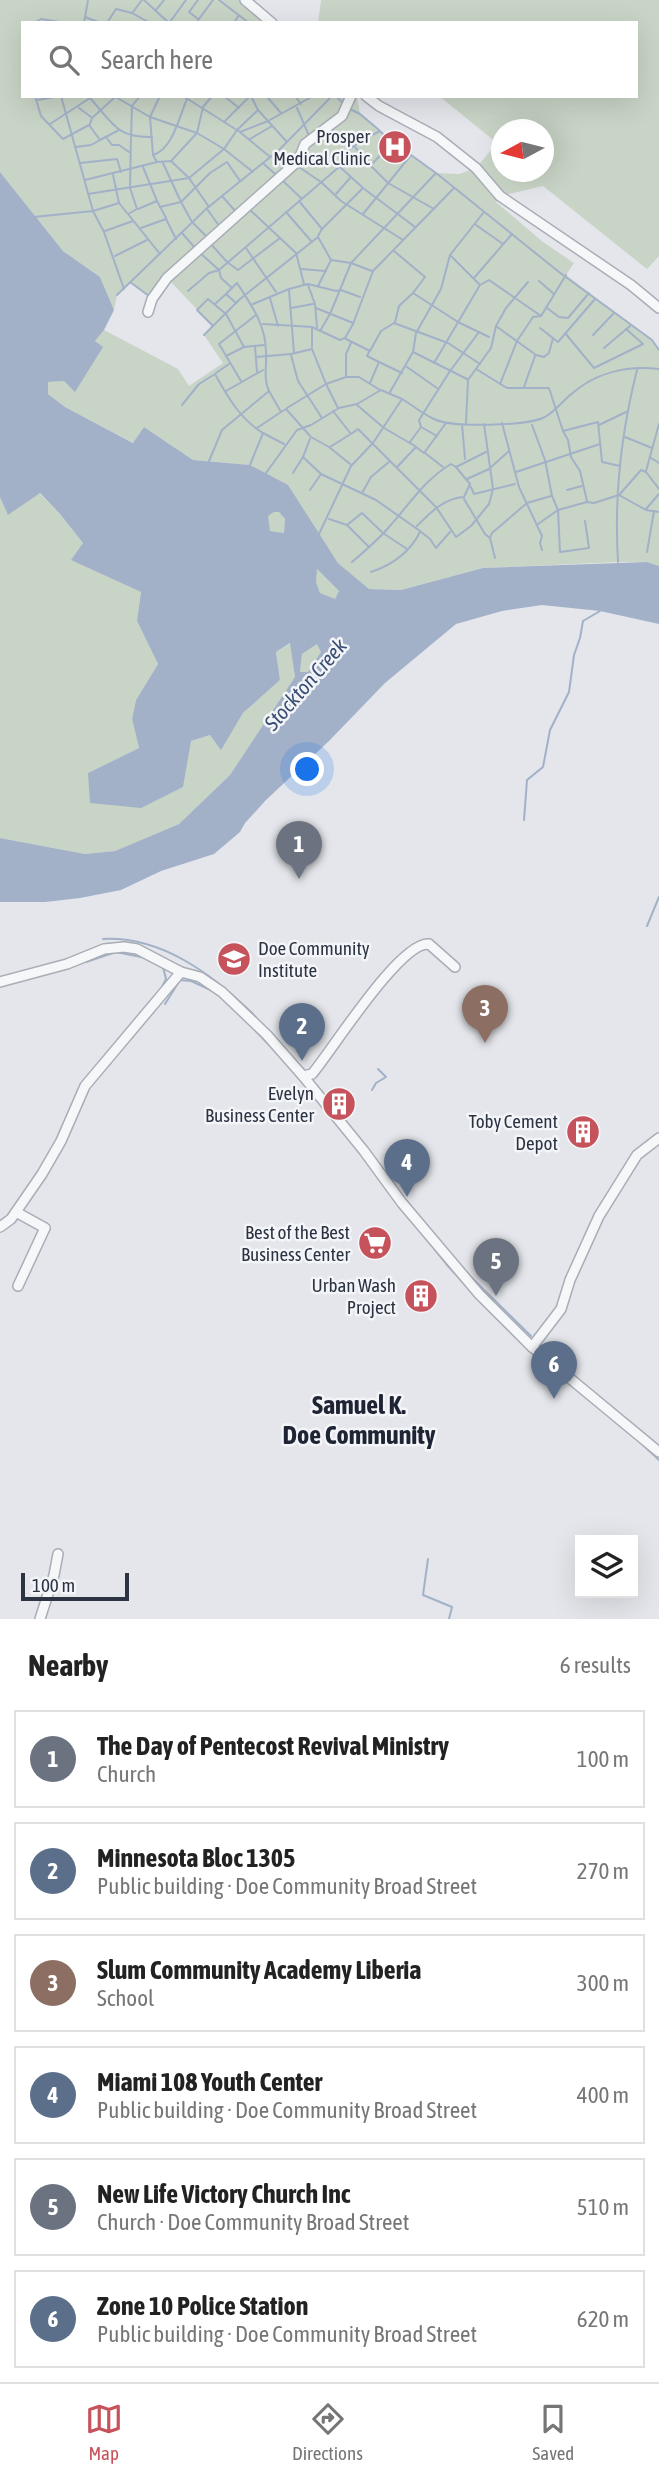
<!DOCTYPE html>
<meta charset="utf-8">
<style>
body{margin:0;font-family:"Asap Condensed",sans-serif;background:#f2f2f2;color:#222}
.controls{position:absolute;right:21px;bottom:21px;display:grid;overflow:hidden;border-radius:0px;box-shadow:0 7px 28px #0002}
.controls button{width:63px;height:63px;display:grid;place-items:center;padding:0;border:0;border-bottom:2px solid #e0e0e0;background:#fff;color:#222;font:35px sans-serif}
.compass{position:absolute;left:491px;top:119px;width:63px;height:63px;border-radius:50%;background:#fff;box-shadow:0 7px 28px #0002;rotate:263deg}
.scale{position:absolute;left:21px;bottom:18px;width:108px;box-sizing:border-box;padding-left:7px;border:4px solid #2c3342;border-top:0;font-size:19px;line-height:24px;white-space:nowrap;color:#2c3342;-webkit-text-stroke:5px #f4f5f8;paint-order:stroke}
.you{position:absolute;left:308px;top:770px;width:24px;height:24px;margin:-18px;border:5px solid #fff;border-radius:50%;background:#1a73e8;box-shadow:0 0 0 10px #1a73e833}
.badge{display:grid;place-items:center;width:46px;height:46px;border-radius:50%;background:#c6525b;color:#fff;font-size:23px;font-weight:700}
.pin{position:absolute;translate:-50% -58px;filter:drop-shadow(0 2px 4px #0008)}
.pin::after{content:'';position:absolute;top:37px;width:24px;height:21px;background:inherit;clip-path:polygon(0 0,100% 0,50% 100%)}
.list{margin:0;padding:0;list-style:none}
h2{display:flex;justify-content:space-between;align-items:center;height:91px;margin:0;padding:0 28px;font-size:30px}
h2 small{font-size:23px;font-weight:400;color:#767676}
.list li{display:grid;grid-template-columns:46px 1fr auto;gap:21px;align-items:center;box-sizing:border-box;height:98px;margin:0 14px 14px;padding:0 14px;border:2px solid #e0e0e0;border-radius:0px}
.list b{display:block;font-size:26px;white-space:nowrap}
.list p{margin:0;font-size:23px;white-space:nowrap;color:#767676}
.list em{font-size:23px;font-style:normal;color:#767676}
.icon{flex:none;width:38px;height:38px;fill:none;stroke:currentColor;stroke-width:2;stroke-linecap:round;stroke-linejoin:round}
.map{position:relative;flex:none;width:659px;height:1619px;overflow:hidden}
.search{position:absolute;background:#fff;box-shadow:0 7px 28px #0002;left:21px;right:21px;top:21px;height:77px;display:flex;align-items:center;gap:18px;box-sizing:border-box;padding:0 24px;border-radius:0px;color:#767676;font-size:26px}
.sheet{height:763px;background:#fff}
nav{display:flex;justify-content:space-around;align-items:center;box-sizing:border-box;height:98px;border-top:2px solid #e0e0e0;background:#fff;font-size:19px;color:#767676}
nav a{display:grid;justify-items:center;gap:4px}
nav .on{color:#c6525b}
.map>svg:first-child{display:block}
.green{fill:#c8d4c6;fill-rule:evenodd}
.water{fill:#a2b1c8;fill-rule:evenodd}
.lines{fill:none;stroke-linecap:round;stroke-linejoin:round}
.stream{stroke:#a2b1c8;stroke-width:2}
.minor-casing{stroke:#a9adb5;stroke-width:12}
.minor{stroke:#f6f7f9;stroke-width:9}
.labels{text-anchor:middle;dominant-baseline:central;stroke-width:5;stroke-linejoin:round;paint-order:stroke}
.poi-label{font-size:19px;fill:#2c3342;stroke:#f4f5f8;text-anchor:end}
.water-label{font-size:21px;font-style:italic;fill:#394e74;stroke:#f4f5f8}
.district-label{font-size:26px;font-weight:bold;fill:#1e2433;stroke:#f4f5f8}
</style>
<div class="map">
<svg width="659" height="1619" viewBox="0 0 659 1619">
<rect width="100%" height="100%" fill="#e4e6eb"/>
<!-- green -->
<g class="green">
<path d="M 0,0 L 245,0 L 272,23 L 23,23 L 23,96 L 357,96 L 360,114 L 392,143 L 436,173 L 459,174 L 476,168 L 497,143 L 439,96 L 636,96 L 636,23 L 318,23 L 321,0 L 659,0 L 659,256 L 647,269 L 543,186 L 501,196 L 496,202 L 543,242 L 574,263 L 566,275 L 651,340 L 659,350 L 659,566 L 647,562 L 618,562 L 483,568 L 401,590 L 369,589 L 338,563 L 287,485 L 250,465 L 193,460 L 144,427 L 134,443 L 65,407 L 48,394 L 48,382 L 64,381 L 75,391 L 102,347 L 95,341 L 104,330 L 178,369 L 189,386 L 223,363 L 204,335 L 212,325 L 167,278 L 152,299 L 130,282 L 117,295 L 114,310 L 100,277 L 63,251 L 0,172 ZM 502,130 L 544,130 L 544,172 L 502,172 Z"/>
<path d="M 39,493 L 60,514 L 83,543 L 72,560 L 141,592 L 137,621 L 158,664 L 136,700 L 132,719 L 139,748 L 88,773 L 210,735 L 221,749 L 243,713 L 280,680 L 276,652 L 291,643 L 295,678 L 230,775 L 179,824 L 115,851 L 85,854 L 0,838 L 0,497 L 8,514 Z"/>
<path d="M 274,512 L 279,512 L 285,519 L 284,533 L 270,531 L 267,516 Z"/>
<path d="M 316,568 L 339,591 L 335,600 L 320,593 L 316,582 Z"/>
<path d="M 317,644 L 322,651 L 308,672 L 300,672 L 302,654 Z"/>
</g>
<!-- water -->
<path class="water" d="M 0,172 L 63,251 L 100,277 L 114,310 L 104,330 L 95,341 L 103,347 L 75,392 L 64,381 L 48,382 L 48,394 L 65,407 L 133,443 L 144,427 L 193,460 L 250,465 L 288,485 L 338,563 L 369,589 L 401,590 L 483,568 L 647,562 L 659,566 L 659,624 L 600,611 L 542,605 L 502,611 L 456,624 L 385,683 L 329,741 L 266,800 L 245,823 L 240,832 L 214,854 L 161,871 L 121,890 L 80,898 L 45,902 L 0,902 L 0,838 L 85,854 L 115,851 L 179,824 L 230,775 L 295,677 L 290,643 L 276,652 L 280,680 L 243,713 L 221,750 L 210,735 L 191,741 L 183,787 L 141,808 L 90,803 L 88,773 L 139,748 L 132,719 L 136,700 L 158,664 L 137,621 L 141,592 L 71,560 L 83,543 L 60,514 L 40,493 L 8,515 L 0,497 ZM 274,512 L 279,512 L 285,519 L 284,533 L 270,531 L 268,516 ZM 317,569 L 339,591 L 335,599 L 320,593 L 316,582 ZM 317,644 L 321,652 L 308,672 L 300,672 L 302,654 Z"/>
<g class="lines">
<!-- stream -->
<g class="stream">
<path d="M 144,0 L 169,23"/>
<path d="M 219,0 L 249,23"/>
<path d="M 156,10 L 164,0"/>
<path d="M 133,12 L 142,0"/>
<path d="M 85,17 L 101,23"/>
<path d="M 198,19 L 189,12 L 198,0"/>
<path d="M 170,22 L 186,0"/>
<path d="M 34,23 L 41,19 L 66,23"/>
<path d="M 84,23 L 88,0"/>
<path d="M 107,23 L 116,9 L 132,13 L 150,23"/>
<path d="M 196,23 L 213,0"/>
<path d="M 234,23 L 239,15"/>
<path d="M 35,96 L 41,116 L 63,139 L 89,125 L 100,140 L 119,130"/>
<path d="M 61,96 L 93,211 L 119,203 L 127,213"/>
<path d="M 114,96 L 150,117 L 197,133 L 224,149 L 253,172"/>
<path d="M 140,96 L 132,106 L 131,137 L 130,188 L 137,209 L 128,214 L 160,254"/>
<path d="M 183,96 L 240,132 L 268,121 L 313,96"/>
<path d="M 224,96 L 239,108"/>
<path d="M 251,96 L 258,110 L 287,142"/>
<path d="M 270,96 L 268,98 L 281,113"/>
<path d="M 295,96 L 301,104"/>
<path d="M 336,96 L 343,103"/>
<path d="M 90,98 C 113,123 116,138 152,137"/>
<path d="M 38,100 L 60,96"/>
<path d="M 79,108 L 91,117"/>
<path d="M 297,108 L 310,138"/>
<path d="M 350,109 L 360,114 L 379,130"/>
<path d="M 345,118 L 350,109"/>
<path d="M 225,121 L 250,96"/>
<path d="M 50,124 L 93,96"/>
<path d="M 90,124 L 92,118 L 114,98"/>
<path d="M 241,133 L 269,156"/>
<path d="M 106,137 L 112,145 L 119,145 L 129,152"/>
<path d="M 250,139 L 272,126"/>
<path d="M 313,144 L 322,137"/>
<path d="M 354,146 L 370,165 L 388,183 L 434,209"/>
<path d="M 76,147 L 91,145 L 100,140"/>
<path d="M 153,155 C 173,149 179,117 187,99"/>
<path d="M 172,160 L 197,133 L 203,107 L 212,96"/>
<path d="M 157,162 L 153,155 L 150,117 L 160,96"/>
<path d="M 80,163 L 117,159 L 121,172"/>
<path d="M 163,163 L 181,202 L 210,173 L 227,162 L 240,181"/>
<path d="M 264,164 L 275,174"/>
<path d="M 296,165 L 321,182 L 341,201 L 403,240"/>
<path d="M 371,165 L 391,144"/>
<path d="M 143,167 L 157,201"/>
<path d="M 340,167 L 362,187"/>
<path d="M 113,175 L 119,203"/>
<path d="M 85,180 L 157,162 L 171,161 L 189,178 L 209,207"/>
<path d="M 282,180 L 301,198"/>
<path d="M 88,194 L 189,178 L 224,149 L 237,130 L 258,110"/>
<path d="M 336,194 L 350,178"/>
<path d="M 222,196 L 237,213"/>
<path d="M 299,201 L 322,229"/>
<path d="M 160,207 L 181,202 L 192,222 L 207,237"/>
<path d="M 138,209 L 157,201 L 166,218"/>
<path d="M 207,209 L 220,227"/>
<path d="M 249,209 L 296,253 L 304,284"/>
<path d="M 286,212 L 312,242"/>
<path d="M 363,214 L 411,155 L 436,173"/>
<path d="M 34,217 L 93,211 L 104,232 L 124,289"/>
<path d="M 238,220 L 250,210"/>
<path d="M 476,225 L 503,244"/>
<path d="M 141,228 L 166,219 L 176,239"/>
<path d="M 105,231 L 133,221"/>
<path d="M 182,233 L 195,248"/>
<path d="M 318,236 L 322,229 L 363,188 L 415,227"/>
<path d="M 210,243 L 227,262 L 238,270 L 280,238"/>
<path d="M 246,248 L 276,292"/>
<path d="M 394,251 L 425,277 L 413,293"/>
<path d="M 199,252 L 219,270 L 339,167 C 345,147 363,140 380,131 L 392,143 L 411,155"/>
<path d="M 115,256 L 147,240"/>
<path d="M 451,256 L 479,284"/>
<path d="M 301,269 L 326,271"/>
<path d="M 474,278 L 512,234"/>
<path d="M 539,281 L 554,294"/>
<path d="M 130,282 L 149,296"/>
<path d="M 308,285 L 315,304 L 317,327"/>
<path d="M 318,286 L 331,260 L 351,263 L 372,271"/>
<path d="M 289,290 L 294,353"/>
<path d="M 188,291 L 209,273 L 219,270 L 221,278 L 232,288"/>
<path d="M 226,294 L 237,283 C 252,306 266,325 266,353 C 267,367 263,378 269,391"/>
<path d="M 117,295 L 206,209 L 279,150 L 332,96"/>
<path d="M 270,298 L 278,326"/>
<path d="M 155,299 L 157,300 L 163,292"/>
<path d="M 215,304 L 226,294 L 236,303"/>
<path d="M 253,304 L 289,289 L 308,284 L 336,291 L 341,290 L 360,297"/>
<path d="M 291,308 L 313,304"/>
<path d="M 316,308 L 353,323"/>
<path d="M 547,308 L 559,317 L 568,318 L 589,293"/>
<path d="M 395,322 L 399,306 L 413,293 L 458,322 L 489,337"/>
<path d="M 263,324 L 312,327 L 340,340 L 345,338 L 353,324 L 373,271 L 454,188"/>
<path d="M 212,325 L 197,310 L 208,299 L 226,314 L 244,347"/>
<path d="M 496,326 L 536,355 L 544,357 L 549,353 L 553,338"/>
<path d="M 540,328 L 558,342 L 595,299"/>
<path d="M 320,331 L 330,314 L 351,263 L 436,173 L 559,272 L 652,340 L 659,350"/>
<path d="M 565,333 L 594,368 L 643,344 L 626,329"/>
<path d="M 204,335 L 240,299 L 318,237 L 331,260"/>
<path d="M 593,335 L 614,313"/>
<path d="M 346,339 L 370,351 L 381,331 L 394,323 L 448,343 L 480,364"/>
<path d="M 255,347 L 257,372"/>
<path d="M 312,347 L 312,328"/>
<path d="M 604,348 L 630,326"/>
<path d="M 369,352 L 367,356 L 379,362"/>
<path d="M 413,352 L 416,333 L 441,289 L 450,255 L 484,212"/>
<path d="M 291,355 L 298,381 L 322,418"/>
<path d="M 226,356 L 244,347 L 264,345"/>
<path d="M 256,357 L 291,354 L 312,349 L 326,384 L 338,408"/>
<path d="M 434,363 L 480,285 L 489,280 L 541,316"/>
<path d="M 407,367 L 437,388"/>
<path d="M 476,369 L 507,388 L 549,388 L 563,431 L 598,422 L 602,462 L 620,466"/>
<path d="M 216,373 L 229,364"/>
<path d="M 347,377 L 359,377 L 380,390"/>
<path d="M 241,381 L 219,344 L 256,315"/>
<path d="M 370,383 L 379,362 L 402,373"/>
<path d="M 500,384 L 517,341 L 533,317 L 541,316 L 566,275"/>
<path d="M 524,387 L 535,356"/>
<path d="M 226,391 L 263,370"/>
<path d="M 390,392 L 413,352 L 467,379"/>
<path d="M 182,405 L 199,384 L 215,374 C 227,396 240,419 263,433"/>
<path d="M 357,405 L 384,428 L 415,446"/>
<path d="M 287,408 L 326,384 L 346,377 L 346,354 L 351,343"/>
<path d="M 333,411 L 351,434 L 358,429 L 436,507 L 456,537 L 471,526 L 489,504 L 493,489 L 484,424"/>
<path d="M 466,423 L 468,380 L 491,348 L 496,326 L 506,308 L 528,282"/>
<path d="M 502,423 L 519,487 L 542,536 L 540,543 L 542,550"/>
<path d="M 462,424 L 465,459"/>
<path d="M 532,425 L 545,460 L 552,496 L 558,510 L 560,552 L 589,548 L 585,521"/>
<path d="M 599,425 L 626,412"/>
<path d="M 421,427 L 419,420 L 450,371 L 479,332"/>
<path d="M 257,428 L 281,412"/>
<path d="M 563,431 L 568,440 L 571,457 L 580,471 L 587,501"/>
<path d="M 625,437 L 652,448"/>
<path d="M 310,439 L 303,457 L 321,474 L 376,500 L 420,531 L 430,539 L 436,548 L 450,532"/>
<path d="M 410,442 L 421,427 L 437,436"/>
<path d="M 330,447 L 349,435"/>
<path d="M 425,453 L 443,467"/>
<path d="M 651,458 L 659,463"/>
<path d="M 209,461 L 222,430 L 269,391 L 281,412 L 286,409 L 311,437 L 329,447 L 350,464"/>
<path d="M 250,465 L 263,433 L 284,444"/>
<path d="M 397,467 L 416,447 L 424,453 L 446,423"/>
<path d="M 646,471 L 659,424"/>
<path d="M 516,472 L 600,444"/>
<path d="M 266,473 L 297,430 L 311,425 L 339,408 L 357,404 L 381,390 L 402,399"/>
<path d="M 293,473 L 303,457"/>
<path d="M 467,479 L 489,469 L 509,451"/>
<path d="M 471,487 L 474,494 L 515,484"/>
<path d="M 310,490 L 321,474"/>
<path d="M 567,490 L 582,486"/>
<path d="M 362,493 L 371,477 L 390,461"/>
<path d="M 620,494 L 641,470 L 646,472 L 659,489"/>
<path d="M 464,499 L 485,534 L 490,538"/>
<path d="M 646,509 L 659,494"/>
<path d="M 329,519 L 347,525 L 369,547"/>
<path d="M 538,524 L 558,510 L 587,502 L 594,503 L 619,495 L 646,510 L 659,512"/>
<path d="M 347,525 L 362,513 L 383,533 L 407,549"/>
<path d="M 417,526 C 430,513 444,498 464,497 L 470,484 L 456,467"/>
<path d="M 319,534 L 351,466 L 373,443 L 402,399 C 412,405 423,414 434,419 C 451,428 528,426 545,417 C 555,411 561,403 569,396 C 594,373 626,365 659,369"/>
<path d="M 647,552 L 654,511"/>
<path d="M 495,558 L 490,538 L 492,533 L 527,503 L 551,496"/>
<path d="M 352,562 C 365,551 378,540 389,527 C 409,505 424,480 451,464 L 456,467 L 486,452"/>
<path d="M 618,562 C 614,497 621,433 637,370"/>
<path d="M 371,572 C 392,565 410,552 420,532"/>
<path d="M 524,820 L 527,780 L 543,767 L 550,730 L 569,692 L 574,655 L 580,638 L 583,621 L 600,611"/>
<path d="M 647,926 L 659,897"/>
<path d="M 103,939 C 161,936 212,974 252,1013"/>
<path d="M 86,962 L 116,952 L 146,958"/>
<path d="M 161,989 L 166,979 L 163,967"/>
<path d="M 165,1004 L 180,980 L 191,981 L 215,992"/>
<path d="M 251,1012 L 259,1021"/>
<path d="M 254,1029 L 289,1066"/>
<path d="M 310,1078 L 364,1144"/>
<path d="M 372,1090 L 376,1083 L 386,1077 L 378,1069"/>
<path d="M 390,1179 L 395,1185"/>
<path d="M 407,1201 L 432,1232"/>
<path d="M 416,1226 L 447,1265 L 480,1301"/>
<path d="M 467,1273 L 531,1336"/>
<path d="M 541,1347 L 569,1372"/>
<path d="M 587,1387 L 595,1395"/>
<path d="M 580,1392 L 624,1429"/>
<path d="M 629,1432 L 659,1460"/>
<path d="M 428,1559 L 423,1595 L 452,1607 L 449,1619"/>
</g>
<!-- minor casing -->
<g class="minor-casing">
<g id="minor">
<path d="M 245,0 L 272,23"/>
<path d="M 366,96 L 379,106 L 437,137 L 476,168 L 500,196 L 631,285 L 659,308"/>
<path d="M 148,312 L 152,299 L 167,278 L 298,161 L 305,144 L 342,116 L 351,96"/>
<path d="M 0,982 L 67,964 L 104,949 L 124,947 L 137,949 L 181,972"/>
<path d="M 303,1076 L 312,1074 C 331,1052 400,941 429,944 L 455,967"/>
<path d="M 16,1212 L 45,1228 L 18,1286"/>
<path d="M 0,1227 L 11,1219 L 42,1174 L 61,1141 L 85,1086 L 175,979 L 181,972 L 200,977 L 222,992 L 267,1035 L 303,1076 L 364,1151 L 402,1203 L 479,1294 L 532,1347 L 659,1452"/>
<path d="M 532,1347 L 561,1309 L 570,1280 L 599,1216 L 637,1155 L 659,1138"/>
<path d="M 40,1619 L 54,1575 L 58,1554"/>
</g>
</g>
<!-- minor -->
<use href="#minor" class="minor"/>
</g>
<!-- icons -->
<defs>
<g id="hospital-disc" transform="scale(1.75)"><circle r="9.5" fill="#c6525b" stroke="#f4f5f8"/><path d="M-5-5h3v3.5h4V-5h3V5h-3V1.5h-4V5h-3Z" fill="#fff"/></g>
<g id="university-disc" transform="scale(1.75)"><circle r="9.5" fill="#c6525b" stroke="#f4f5f8"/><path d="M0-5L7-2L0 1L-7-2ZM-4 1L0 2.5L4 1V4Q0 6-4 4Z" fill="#fff"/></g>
<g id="building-disc" transform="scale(1.75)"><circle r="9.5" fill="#c6525b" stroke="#f4f5f8"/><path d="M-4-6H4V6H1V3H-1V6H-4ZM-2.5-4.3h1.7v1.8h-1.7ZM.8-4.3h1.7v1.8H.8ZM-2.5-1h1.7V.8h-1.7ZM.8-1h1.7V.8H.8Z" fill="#fff"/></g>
<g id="supermarket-disc" transform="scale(1.75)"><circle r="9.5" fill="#c6525b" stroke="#f4f5f8"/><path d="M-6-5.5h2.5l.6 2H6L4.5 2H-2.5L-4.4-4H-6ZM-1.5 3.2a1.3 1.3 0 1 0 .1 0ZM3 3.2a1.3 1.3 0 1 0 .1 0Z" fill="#fff"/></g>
</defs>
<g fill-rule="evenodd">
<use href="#hospital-disc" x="395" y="147"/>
<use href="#university-disc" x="234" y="959"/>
<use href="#building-disc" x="339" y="1104"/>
<use href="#building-disc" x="583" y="1132"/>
<use href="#supermarket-disc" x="375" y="1243"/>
<use href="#building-disc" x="421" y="1296"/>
</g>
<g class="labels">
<!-- poi labels -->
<g class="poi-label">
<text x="370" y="136">Prosper<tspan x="370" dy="22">Medical Clinic</tspan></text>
<text x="258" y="948" text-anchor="start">Doe Community<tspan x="258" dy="22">Institute</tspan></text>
<text x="314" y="1093">Evelyn<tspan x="314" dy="22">Business Center</tspan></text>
<text x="558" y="1121">Toby Cement<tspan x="558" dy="22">Depot</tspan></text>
<text x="350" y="1232">Best of the Best<tspan x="350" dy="22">Business Center</tspan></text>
<text x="396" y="1285">Urban Wash<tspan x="396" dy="22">Project</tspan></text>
</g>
<!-- water labels -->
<g class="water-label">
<text transform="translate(305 684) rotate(-49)">Stockton Creek</text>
</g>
<!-- district labels -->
<g class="district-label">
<text x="359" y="1405">Samuel K.<tspan x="359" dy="30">Doe Community</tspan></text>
</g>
</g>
</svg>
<div class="controls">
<button><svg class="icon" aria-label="layers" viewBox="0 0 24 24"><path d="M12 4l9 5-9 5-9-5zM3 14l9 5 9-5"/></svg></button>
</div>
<svg class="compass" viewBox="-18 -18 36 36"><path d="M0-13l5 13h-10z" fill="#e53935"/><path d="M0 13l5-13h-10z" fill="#767676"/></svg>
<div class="scale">100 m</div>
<div class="you"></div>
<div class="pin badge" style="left:299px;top:879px;background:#6b7280">1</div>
<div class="pin badge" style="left:302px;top:1061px;background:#5c6f8a">2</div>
<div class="pin badge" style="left:485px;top:1043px;background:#8d6e63">3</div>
<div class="pin badge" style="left:407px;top:1197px;background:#5c6f8a">4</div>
<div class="pin badge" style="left:496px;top:1296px;background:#6b7280">5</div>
<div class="pin badge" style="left:554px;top:1399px;background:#5c6f8a">6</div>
<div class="search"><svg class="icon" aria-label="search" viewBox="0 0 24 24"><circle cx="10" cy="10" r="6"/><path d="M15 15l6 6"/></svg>Search here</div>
</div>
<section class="sheet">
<h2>Nearby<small>6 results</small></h2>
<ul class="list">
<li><span class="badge" style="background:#6b7280">1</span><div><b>The Day of Pentecost Revival Ministry</b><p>Church</p></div><em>100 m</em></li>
<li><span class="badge" style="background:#5c6f8a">2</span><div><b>Minnesota Bloc 1305</b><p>Public building · Doe Community Broad Street</p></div><em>270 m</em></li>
<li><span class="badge" style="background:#8d6e63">3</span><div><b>Slum Community Academy Liberia</b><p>School</p></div><em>300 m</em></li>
<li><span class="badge" style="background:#5c6f8a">4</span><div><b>Miami 108 Youth Center</b><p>Public building · Doe Community Broad Street</p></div><em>400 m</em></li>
<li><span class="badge" style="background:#6b7280">5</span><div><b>New Life Victory Church Inc</b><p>Church · Doe Community Broad Street</p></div><em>510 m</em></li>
<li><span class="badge" style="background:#5c6f8a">6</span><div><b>Zone 10 Police Station</b><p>Public building · Doe Community Broad Street</p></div><em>620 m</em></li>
</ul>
</section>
<nav>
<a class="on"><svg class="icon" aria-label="map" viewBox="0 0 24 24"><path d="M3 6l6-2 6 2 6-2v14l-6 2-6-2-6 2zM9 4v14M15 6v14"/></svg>Map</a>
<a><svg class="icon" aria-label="directions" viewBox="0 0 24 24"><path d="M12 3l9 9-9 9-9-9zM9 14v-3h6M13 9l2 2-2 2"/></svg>Directions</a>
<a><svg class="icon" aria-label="saved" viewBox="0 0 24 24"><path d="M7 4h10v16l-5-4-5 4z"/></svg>Saved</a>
</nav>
